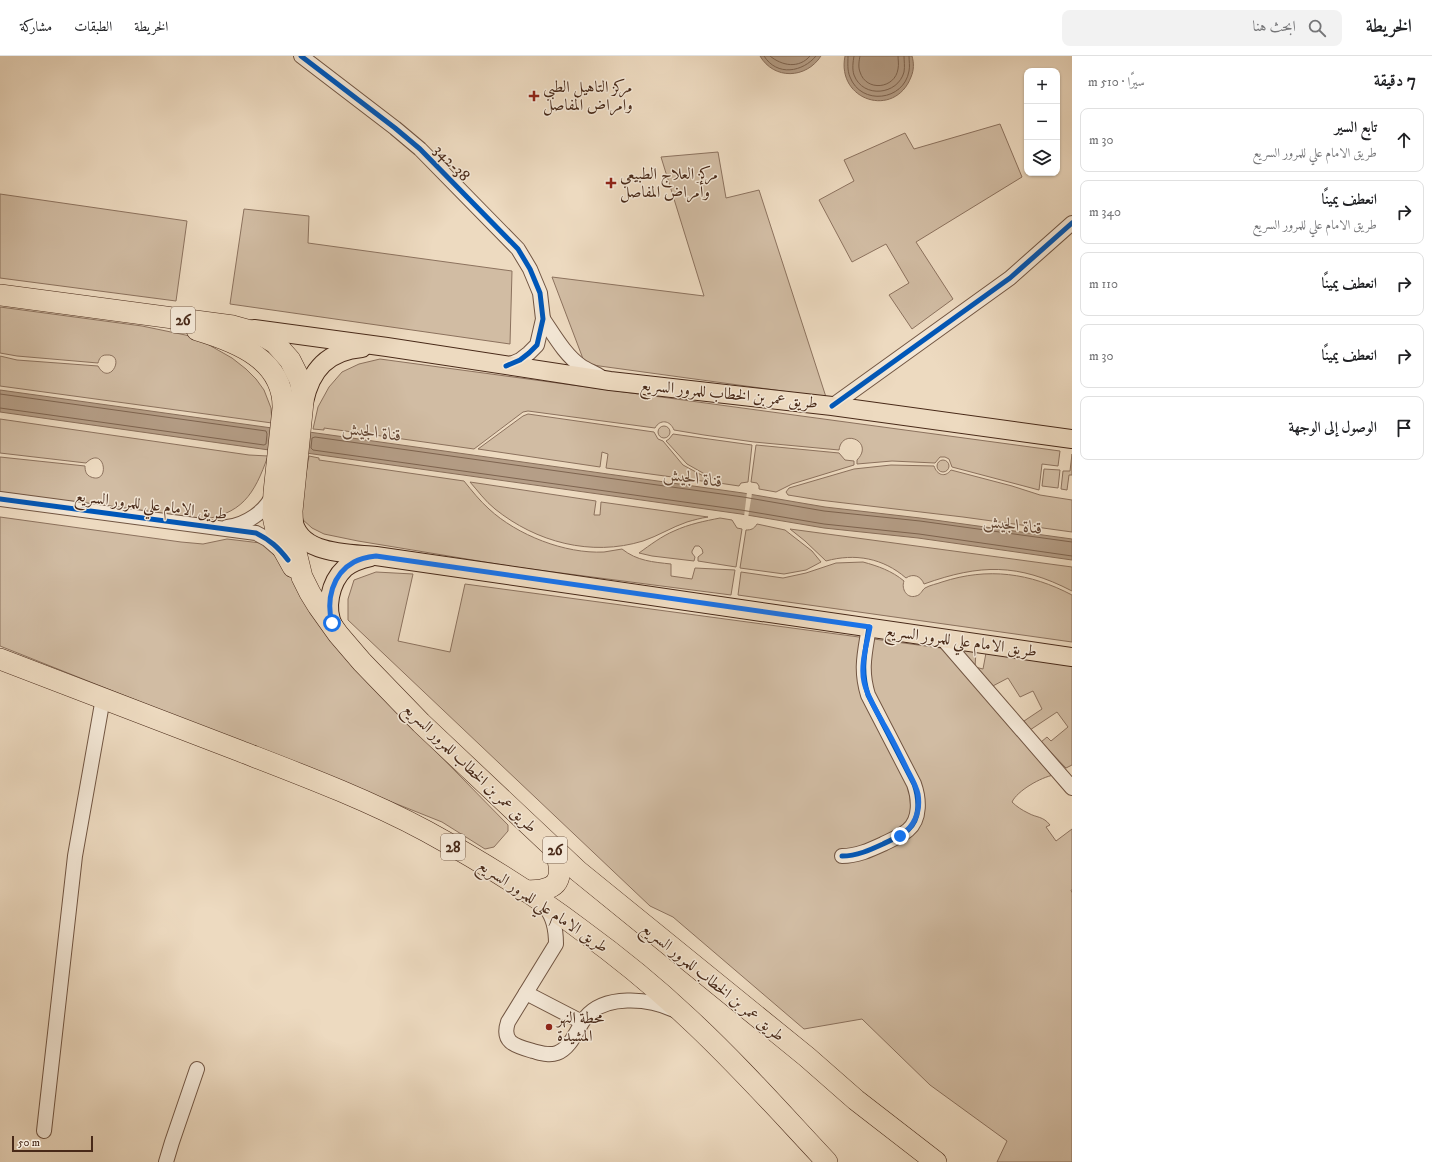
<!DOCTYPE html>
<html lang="ar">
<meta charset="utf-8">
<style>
body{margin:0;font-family:"IM FELL DW Pica",Amiri,serif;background:#f2f2f2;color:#202124;direction:rtl}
.controls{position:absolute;right:12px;top:12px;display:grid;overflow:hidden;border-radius:8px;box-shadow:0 1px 3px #0004}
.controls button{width:36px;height:36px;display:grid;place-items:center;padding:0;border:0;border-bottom:1px solid #e0e0e0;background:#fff;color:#202124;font:20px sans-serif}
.scale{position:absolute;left:12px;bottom:10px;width:81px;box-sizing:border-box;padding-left:4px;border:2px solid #482918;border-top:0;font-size:11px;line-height:14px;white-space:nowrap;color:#482918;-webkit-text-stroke:3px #f3e7d6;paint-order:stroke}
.stop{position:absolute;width:12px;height:12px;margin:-9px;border:3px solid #1a73e8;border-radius:50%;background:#fff}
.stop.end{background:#1a73e8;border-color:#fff;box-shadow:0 1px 4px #0008}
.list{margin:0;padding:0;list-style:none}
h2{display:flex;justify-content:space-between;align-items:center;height:52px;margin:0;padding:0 16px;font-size:17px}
h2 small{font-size:13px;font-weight:400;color:#757577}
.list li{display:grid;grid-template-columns:26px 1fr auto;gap:12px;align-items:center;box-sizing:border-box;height:64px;margin:0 8px 8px;padding:0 8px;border:1px solid #e0e0e0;border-radius:8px}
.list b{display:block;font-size:15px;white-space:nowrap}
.list p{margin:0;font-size:13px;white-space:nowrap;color:#757577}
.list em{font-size:13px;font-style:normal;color:#757577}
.icon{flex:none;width:22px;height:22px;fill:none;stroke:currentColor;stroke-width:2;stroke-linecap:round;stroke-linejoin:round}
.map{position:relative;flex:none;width:1072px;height:1106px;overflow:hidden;direction:ltr}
header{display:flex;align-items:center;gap:24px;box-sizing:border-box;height:56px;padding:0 20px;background:#fff;border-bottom:1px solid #e0e0e0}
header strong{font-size:19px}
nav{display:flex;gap:22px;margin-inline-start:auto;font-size:14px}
.search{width:280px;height:36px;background:#f2f2f2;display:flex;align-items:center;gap:10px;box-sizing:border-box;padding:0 14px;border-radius:8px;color:#757577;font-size:15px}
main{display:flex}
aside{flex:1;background:#fff}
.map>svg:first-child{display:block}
.green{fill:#d1bca3;stroke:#8c725e}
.water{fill:#b59e87;stroke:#896f5b}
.pier{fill:#eddac0}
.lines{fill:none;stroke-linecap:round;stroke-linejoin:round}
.shore{stroke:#7e6450;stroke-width:1}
.minor-casing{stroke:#715542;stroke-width:16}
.major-casing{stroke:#482918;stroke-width:20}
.highway-casing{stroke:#482918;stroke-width:22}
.minor{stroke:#f3e7d6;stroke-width:14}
.major{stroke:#eddac0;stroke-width:18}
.highway{stroke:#eddac0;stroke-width:21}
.cycleway-casing{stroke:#f3e7d6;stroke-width:8}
.cycleway{stroke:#0057b8;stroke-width:5}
.route{stroke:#1a73e8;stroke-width:5}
.poi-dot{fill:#8f2418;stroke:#f3e7d6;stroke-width:1.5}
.labels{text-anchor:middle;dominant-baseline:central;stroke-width:3;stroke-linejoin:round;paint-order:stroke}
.shield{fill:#f3e7d6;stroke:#7b6251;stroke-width:1}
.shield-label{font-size:15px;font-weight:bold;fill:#482918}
.poi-label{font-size:16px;fill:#482918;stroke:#f3e7d6;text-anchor:start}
.street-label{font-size:16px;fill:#482918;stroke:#f3e7d6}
.water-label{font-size:17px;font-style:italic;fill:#634634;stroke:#f3e7d6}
</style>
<header>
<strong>الخريطة</strong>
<div class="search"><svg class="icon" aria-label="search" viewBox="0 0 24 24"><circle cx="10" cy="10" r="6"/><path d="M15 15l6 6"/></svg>ابحث هنا</div>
<nav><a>الخريطة</a><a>الطبقات</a><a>مشاركة</a></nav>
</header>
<main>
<aside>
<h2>7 دقيقة<small>سيرًا · 510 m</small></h2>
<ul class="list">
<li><svg class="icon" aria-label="ahead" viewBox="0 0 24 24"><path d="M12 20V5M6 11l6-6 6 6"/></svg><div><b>تابع السير</b><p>طريق الامام علي للمرور السريع</p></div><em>30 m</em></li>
<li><svg class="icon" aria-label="right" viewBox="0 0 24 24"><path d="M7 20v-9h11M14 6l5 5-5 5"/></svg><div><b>انعطف يمينًا</b><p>طريق الامام علي للمرور السريع</p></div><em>340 m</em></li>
<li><svg class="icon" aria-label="right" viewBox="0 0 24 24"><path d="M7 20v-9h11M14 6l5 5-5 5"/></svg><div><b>انعطف يمينًا</b></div><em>110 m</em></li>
<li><svg class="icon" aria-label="right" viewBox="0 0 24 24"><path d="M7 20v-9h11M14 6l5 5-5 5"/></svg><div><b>انعطف يمينًا</b></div><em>30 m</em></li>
<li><svg class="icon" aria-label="arrive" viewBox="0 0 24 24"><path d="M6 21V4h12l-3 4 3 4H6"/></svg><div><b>الوصول إلى الوجهة</b></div></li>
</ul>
</aside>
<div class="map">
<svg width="1072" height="1106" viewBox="0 0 1072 1106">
<rect width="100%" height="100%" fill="#eddac0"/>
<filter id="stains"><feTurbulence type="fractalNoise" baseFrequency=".005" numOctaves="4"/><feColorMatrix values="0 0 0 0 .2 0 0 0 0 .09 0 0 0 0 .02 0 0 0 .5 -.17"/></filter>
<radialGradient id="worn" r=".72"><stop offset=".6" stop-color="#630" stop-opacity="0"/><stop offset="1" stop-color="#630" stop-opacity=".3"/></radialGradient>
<!-- green -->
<g class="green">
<path d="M 1000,68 L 1022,121 L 916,186 L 953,243 L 912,273 L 889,239 L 909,227 L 886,188 L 852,206 L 819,144 L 854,125 L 844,104 L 905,77 L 914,93 Z"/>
<path d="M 718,96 L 726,142 L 759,134 L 826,341 L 585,308 L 552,221 L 704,240 L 661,101 Z"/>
<path d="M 0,138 L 187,165 L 176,245 L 0,222 Z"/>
<path d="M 244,153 L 309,160 L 308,187 L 512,215 L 510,288 L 230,248 Z"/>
<path d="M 0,251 L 142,270 L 195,281 L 232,302 L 246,313 L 256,323 L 264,334 L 271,352 L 272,367 L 0,330 L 0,300 L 17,304 L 98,310 C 110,332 127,297 106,299 C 101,299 99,303 98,307 L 17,300 L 0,297 Z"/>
<path d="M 380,303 L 1060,395 L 1058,410 L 1042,408 L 1039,434 L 952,411 L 949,403 L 945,401 L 940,401 L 935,407 L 892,405 L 857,408 L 857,404 C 875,386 842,371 839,394 L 754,386 L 704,379 L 674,374 C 670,364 660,363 655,372 L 528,355 L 523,356 L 474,393 L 324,372 L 324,374 L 313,373 L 318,351 L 329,331 L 342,316 L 359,308 Z"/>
<path d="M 528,358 L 654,376 L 658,383 L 663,385 L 683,409 L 709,423 L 710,425 L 709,426 L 606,412 L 608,398 L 602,396 L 600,411 L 478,393 L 523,360 Z"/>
<path d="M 0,363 L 249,399 L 268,400 C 254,439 242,459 198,464 L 0,437 L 0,401 L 85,410 C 85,415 86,419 91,421 C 111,429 105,388 86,407 L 0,397 Z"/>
<circle cx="664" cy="376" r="6"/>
<path d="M 673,378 L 752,389 L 748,426 L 741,427 L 739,430 L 719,427 L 720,425 L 710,421 L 687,408 L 666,385 L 669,383 Z"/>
<path d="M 756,389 L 839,397 L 845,404 L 854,405 L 854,409 L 792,428 L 776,436 L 759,433 L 759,430 L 757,427 L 751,426 Z"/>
<path d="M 1072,398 L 1072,419 L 1069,419 L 1067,434 L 1061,433 L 1063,415 L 1070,415 Z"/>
<path d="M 309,400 L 319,402 L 319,404 L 464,425 C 472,435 480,445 489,453 C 517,479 565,498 604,496 C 610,495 616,494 622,493 C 637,505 653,506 671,508 L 671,520 L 692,523 L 695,512 L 735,514 L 731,539 L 515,511 L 358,485 L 324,478 L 312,472 L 302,463 L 301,447 Z"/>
<circle cx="943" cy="410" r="6"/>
<path d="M 891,409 L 934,410 C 937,419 945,422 951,414 L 1012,430 L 1040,439 L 1072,444 L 1072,476 L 963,461 L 819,444 L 788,439 L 786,436 L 789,432 L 854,413 Z"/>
<path d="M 1044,413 L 1060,414 L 1058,432 L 1042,430 Z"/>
<path d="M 470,426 L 596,445 L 594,459 L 600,459 L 601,446 L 708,461 C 701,462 694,464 687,466 C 672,471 658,480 643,485 C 591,501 536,486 495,453 C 485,445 478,435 470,426 Z"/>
<path d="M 0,461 L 181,486 L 203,488 L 227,483 L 269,488 L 416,675 L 508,769 L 508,775 L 494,791 L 485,793 L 442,766 L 0,590 Z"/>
<path d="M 720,462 L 732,464 L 737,472 L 742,473 L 736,511 L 698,505 L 698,501 L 703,497 L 702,493 L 699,490 L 695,490 L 692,495 L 692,497 L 695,501 L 694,505 L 652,500 L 639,497 C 650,489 662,480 674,475 C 689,468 705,465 720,462 Z"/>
<path d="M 757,468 L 785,474 L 812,495 L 821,506 L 806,514 L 784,518 L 740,512 L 746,474 C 751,474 754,473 757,468 Z"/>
<path d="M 790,473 L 1072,511 L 1072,535 C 1018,507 980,508 924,528 C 921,520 913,517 906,522 C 883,502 855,497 826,505 L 805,485 Z"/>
<path d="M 863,506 C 878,510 892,515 904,525 C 901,533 907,543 916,540 C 921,539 922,534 925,532 C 930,529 937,528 942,526 C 988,511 1030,517 1072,539 L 1072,586 L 738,539 L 741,516 L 783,522 L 806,517 L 836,507 Z"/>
<path d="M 376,516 L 413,518 L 398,585 L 450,596 L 465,528 L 948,593 L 1054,719 C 1041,721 1017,735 1012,746 C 1017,751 1022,754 1028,757 C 1037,762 1043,760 1050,769 L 1046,771 L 1056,785 L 1072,773 L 1072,834 L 1071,834 L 1072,837 L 1072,1106 L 997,1106 L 1007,1085 L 930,1029 L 862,963 L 804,973 L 673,861 L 650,850 L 348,564 L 348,543 L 354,524 Z"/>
<path d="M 953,592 L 976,595 L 975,611 L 983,613 L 986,597 L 1072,610 L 1072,709 L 1066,712 L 1041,686 L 1047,681 L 1051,685 L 1068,671 L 1057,656 L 1030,674 L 1024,665 L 1042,653 L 1033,635 L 1020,641 L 1008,622 L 989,632 Z"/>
</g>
<!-- water -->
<g class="water">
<path d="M 760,0 L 821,0 C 806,23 774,24 760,0 Z"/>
<path d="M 845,0 L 912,0 C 914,7 914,14 911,21 C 895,63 836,45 845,0 Z"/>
<path d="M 0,334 L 272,372 L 269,394 L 0,356 Z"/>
<path d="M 309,376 L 743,437 L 825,451 L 920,462 L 1072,483 L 1072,504 L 918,482 L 824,472 L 741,458 L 306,397 Z"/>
</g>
<!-- pier -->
<path class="pier" d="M 747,436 L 752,437 L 748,462 L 744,461 Z"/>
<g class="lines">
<!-- shore -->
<g class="shore">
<path d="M 764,0 C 777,21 803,16 816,0"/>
<path d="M 770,0 C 782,10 799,13 810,0"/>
<path d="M 848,0 C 848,7 847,14 850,21 C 861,50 904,45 909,15 C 910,10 909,5 909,0"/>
<path d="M 854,0 C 853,6 852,13 854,19 C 863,43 898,39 904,16 C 905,10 904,5 904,0"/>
<path d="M 860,0 C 859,5 858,11 860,16 C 866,36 895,33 898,13 C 899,8 898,4 898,0"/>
<path d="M 0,338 L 266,375 L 267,378 L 266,388 L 264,389 L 0,352"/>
<path d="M 1072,486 L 920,465 L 824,455 L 743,441 L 315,381 L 312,382 L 311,392 L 313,394 L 741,454 L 824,468 L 919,478 L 1072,500"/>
</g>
<!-- minor casing -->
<g class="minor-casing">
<g id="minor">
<path d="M 301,0 L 395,72 L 420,93 L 518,193 L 530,213 L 540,237 L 543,263 L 537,289 L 529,297 L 520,304 L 506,310"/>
<path d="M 543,263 C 554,279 565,299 581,310 C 587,314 595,317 601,321"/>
<path d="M 832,350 L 1010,222 L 1072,167"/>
<path d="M 0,443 L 256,477 L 267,483 L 281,495"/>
<path d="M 227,471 C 245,469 266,456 273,438"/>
<path d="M 942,582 L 1072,732"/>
<path d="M 842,800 C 857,800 870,794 883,788 C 891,784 901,780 908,774 C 921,763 919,742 914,728 L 868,639 C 860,613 865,597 869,571"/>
<path d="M 545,851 C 554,861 556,875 556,888 L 508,966 C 501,987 516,990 533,995 C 541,997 549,1000 557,997 C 571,992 577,973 585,962 C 604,938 649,942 674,954"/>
<path d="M 526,937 L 582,966"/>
<path d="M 44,1075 L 75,800 L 103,642"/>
<path d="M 166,1106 L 172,1086 L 197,1013"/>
</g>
</g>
<!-- major casing -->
<g class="major-casing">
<g id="major">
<path d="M 254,273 L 387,291 L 610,325 L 832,350 L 1072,383"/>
<path d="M 304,346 C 311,313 328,295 362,292"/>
<path d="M 293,462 C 297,499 348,497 376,500 L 1072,601"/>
<path d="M 334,571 C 324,553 330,526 345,512 C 352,506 362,503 371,501"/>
</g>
</g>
<!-- highway casing -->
<g class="highway-casing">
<g id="highway">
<path d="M 0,239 L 233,270 L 251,275 L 265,281 L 275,287 L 290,304 L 300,324 L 302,335 L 303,346 L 292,455 L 293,484 L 302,521 L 310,537 L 318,550 L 338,578 L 362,606 L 421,667 L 578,815 L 807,1001 L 856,1044 L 936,1106"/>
<path d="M 197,274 C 237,286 284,304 283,352 L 274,436 L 273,460 L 278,484 L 293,511"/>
<path d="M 0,603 C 80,634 160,664 240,695 C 302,719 366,743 426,775 C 479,804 531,836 580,873 C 617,900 653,929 687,961 C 736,1006 781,1057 827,1106"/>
<path d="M 526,835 C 532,835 539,835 545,833 C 565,828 560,809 555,794"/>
</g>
</g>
<!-- minor -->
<use href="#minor" class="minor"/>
<!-- major -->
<use href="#major" class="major"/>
<!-- highway -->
<use href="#highway" class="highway"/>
<!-- cycleway casing -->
<g class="cycleway-casing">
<g id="cycleway">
<path d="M 301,0 L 395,72 L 420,93 L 518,193 L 530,213 L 540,237 L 543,263 L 537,289 L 529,297 L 520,304 L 506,310"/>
<path d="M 832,350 L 1010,222 L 1072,167"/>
<path d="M 0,443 L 256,477 C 270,484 278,491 288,504"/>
<path d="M 842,800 C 857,800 870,794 883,788 C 891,784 901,780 908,774 C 921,763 919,742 914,728 L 868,639 C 860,613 865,597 869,571"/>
</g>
</g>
<!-- cycleway -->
<use href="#cycleway" class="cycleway"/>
</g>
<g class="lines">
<!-- route -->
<path class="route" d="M 332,567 C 326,544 332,518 354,506 C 361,502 368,501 376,500 L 870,571 C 867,588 860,609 864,626 C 867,640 876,654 883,667 C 892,682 899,697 907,713 C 911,721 916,729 918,738 C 921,756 914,771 900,780"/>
</g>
<!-- markers -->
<g class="poi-dot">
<path d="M532 34h4v4h4v4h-4v4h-4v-4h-4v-4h4z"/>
<path d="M609 121h4v4h4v4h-4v4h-4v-4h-4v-4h4z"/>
<circle cx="549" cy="971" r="4"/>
</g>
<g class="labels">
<!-- shield labels -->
<g class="shield">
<rect x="171" y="251" width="24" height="26" rx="3"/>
<rect x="441" y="778" width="24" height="26" rx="3"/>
<rect x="543" y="781" width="24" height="26" rx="3"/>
</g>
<g class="shield-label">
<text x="183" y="264">26</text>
<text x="453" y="791">28</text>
<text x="555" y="794">26</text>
</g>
<!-- poi labels -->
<g class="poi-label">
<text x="543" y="31">مركز التاهيل الطبي<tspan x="543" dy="18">وامراض المفاصل</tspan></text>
<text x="620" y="118">مركز العلاج الطبيعي<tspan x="620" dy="18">وأمراض المفاصل</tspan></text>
<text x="557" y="962">محطة النهر<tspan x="557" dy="18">المشيدة</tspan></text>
</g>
<!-- street labels -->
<g class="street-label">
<text transform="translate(452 107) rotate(46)">342-38</text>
<text transform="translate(729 338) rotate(6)">طريق عمر بن الخطاب للمرور السريع</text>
<text transform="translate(151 449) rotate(7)">طريق الامام علي للمرور السريع</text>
<text transform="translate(961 585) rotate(8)">طريق الامام علي للمرور السريع</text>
<text transform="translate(470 712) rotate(44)">طريق عمر بن الخطاب للمرور السريع</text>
<text transform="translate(543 850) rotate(34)">طريق الامام علي للمرور السريع</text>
<text transform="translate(713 926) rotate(39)">طريق عمر بن الخطاب للمرور السريع</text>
</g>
<!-- water labels -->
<g class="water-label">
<text transform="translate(372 376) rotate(8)">قناة الجيش</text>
<text transform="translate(693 422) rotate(8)">قناة الجيش</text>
<text transform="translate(1013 469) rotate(8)">قناة الجيش</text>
</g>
</g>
<rect width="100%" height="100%" filter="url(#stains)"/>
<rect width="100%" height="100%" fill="url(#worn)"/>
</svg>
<div class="controls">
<button>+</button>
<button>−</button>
<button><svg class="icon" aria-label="layers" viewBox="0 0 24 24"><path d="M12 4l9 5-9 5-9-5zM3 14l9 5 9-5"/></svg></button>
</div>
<div class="scale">50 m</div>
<div class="stop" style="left:332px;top:567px"></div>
<div class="stop end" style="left:900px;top:780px"></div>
</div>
</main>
